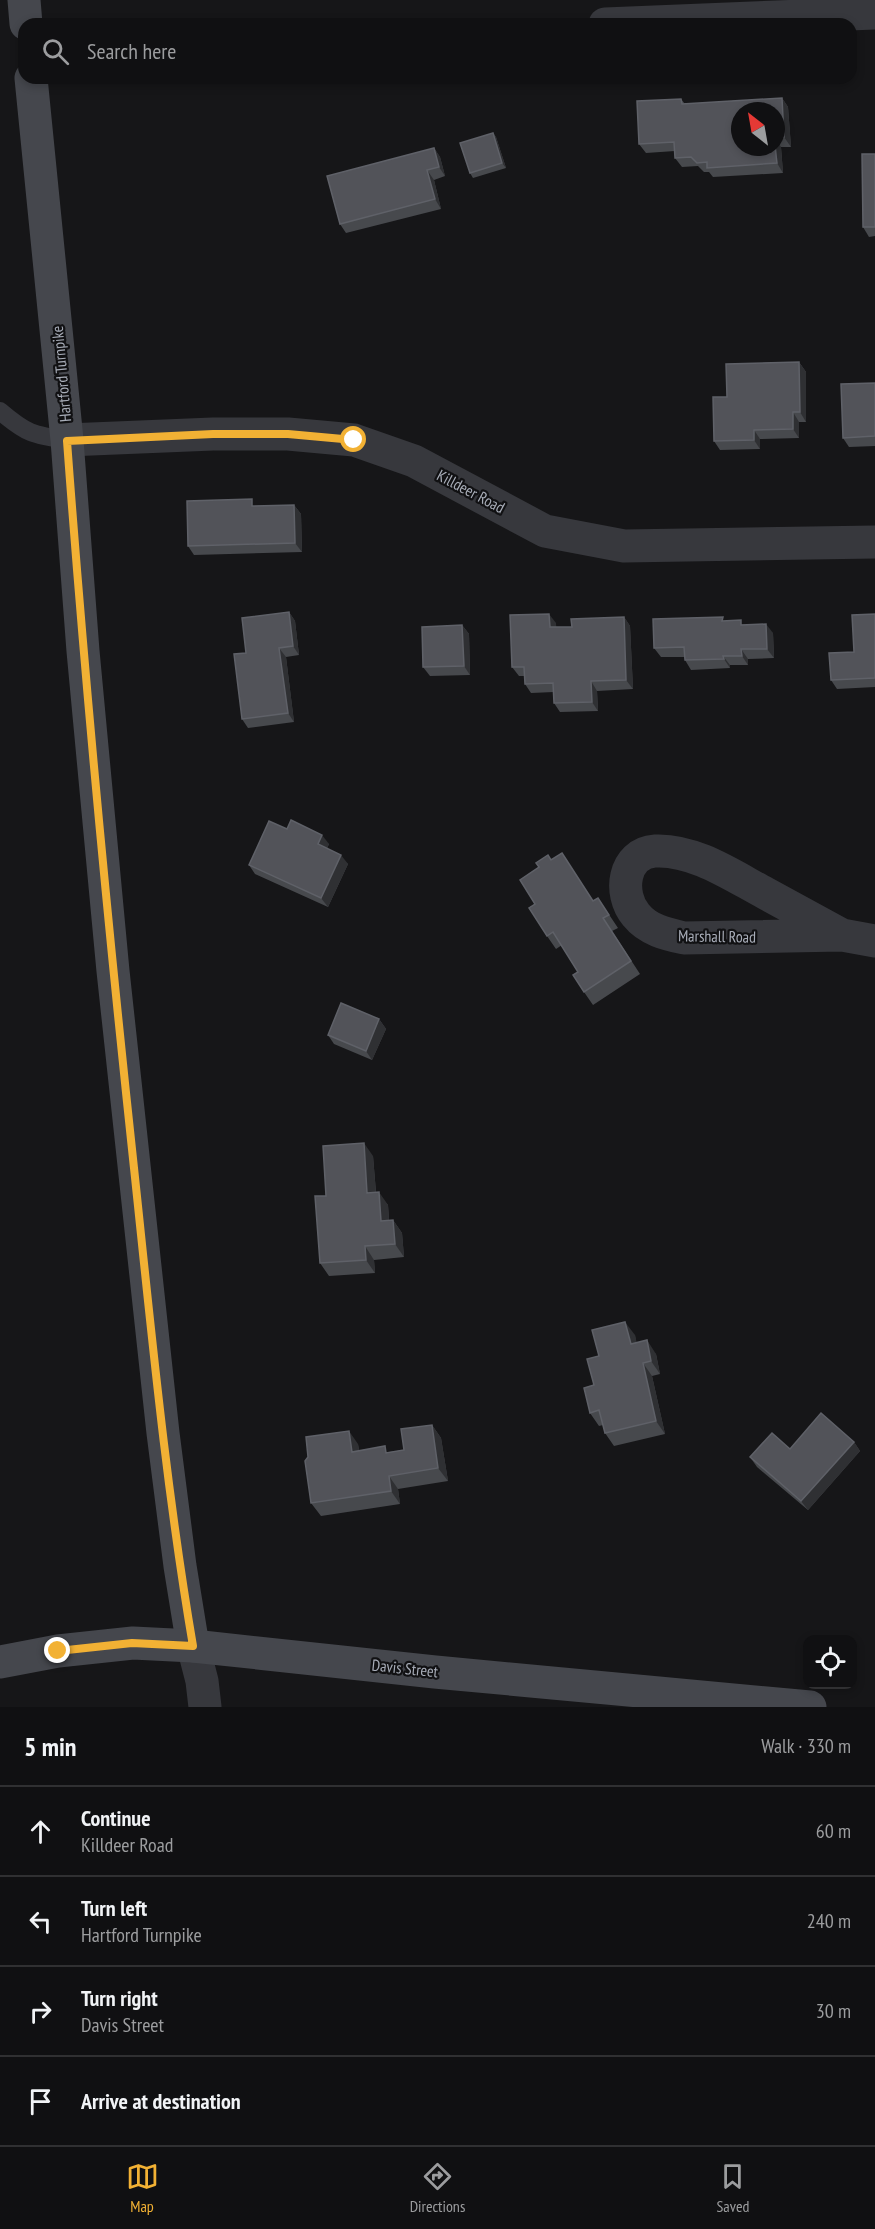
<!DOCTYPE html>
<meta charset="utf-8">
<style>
body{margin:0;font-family:"PT Sans Narrow",sans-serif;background:#1e1e20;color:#f1f3f6}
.controls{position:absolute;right:18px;bottom:18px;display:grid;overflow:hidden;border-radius:12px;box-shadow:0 3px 9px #0003}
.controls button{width:54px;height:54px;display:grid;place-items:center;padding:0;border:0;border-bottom:2px solid #303032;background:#101012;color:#f1f3f6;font:30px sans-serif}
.compass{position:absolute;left:731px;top:102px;width:54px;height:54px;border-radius:50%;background:#101012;box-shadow:0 3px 9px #0003;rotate:329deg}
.stop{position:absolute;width:18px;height:18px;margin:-14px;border:4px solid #f2b134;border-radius:50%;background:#fff}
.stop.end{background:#f2b134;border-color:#fff;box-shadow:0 2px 6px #0008}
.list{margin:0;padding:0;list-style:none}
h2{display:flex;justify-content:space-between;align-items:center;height:78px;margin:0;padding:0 24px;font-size:26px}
h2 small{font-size:20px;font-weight:400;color:#9c9d9f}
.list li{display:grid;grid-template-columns:39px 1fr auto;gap:18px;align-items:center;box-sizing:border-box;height:90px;padding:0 24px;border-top:2px solid #303032}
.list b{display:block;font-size:22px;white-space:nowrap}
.list p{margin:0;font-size:20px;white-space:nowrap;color:#9c9d9f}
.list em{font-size:20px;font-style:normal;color:#9c9d9f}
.icon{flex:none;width:33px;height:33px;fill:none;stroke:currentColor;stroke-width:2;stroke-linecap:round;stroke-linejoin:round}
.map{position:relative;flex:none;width:875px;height:1707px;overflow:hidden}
.search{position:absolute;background:#101012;box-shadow:0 3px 9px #0003;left:18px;right:18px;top:18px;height:66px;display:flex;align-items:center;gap:15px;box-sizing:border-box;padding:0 21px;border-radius:18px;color:#9c9d9f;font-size:22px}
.sheet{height:438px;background:#101012}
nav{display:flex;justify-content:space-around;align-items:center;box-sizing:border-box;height:84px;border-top:2px solid #303032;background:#101012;font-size:16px;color:#9c9d9f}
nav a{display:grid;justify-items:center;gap:3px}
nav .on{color:#f2b134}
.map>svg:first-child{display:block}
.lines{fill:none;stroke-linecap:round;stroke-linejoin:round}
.service{stroke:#37383d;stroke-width:18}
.minor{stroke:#37383d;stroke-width:33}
.secondary{stroke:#45474d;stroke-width:33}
.wall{fill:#47494d;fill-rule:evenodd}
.shaded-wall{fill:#2f3033}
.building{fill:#525359;stroke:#5f6168;stroke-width:1.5}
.route{stroke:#f2b134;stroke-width:8}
.labels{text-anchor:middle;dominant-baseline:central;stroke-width:4.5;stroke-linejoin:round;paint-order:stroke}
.street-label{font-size:16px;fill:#a8adb8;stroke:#111113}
</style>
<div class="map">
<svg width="875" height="1707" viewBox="0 0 875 1707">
<rect width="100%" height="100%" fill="#161618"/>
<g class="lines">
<!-- service -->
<path class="service" d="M 0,411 C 27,434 33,435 67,440"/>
<!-- minor -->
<g class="minor">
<path d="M 605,24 L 875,13"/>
<path d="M 67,440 L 213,434 L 288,434 L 354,440 L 414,461 L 545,531 L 624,546 L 875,542"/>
<path d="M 842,935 C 816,921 791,907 765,893 C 733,876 694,849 655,851 C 623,853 618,894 636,915 C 648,930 666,934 684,938 L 842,935 L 875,941"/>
<path d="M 193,1646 L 202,1681 L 205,1707"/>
</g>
<!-- secondary -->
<g class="secondary">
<path d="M 24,0 L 26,24"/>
<path d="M 31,78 L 67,440 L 83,651 L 113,971 L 163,1433 L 180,1566 L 193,1646"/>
<path d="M 0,1662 L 58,1651 L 133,1643 L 193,1646 L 435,1672 L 810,1707"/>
</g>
</g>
<!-- wall -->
<g class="wall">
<path d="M 782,98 L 788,107 L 791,147 L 781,147 L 783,173 L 713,177 L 709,172 L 704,172 L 698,166 L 682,167 L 675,158 L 675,151 L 646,153 L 639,144 L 681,99 L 685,104 ZM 740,111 L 776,111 L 776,147 Z"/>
<path d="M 493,133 L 496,137 L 506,168 L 473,178 L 470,173 Z"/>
<path d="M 434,148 L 440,157 L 445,176 L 434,180 L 441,209 L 346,233 L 340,224 Z"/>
<path d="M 875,154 L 875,236 L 869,237 L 863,227 Z"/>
<path d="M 799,362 L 806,372 L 806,422 L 799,422 L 799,438 L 760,439 L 760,449 L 720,450 L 714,441 L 727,397 Z"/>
<path d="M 875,383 L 875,446 L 849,447 L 843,438 Z"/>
<path d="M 294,505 L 301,514 L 302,552 L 194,555 L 188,546 L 257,506 Z"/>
<path d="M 289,612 L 295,621 L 299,655 L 286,657 L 294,722 L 248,728 L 242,719 L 246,653 Z"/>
<path d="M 875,614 L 875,687 L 837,689 L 831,680 L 854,652 Z"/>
<path d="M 624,617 L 630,626 L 633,689 L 597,691 L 598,711 L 560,712 L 554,703 L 554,692 L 531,693 L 525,684 L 524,676 L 519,676 L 512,667 L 556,623 L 556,627 L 572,627 Z"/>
<path d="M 726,621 L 744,625 L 773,633 L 774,658 L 748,659 L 748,665 L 730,665 L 730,668 L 691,670 L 685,660 L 685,657 L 661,657 L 654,648 Z"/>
<path d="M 462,625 L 469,634 L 470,675 L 430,676 L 423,667 Z"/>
<path d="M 287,829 L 329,844 L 327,848 L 348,864 L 328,907 L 255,874 L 249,865 Z"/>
<path d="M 562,853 L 593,901 L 598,898 L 618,928 L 612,931 L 640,974 L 593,1005 L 584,992 L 578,972 L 562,945 L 556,949 L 547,936 L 535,904 L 551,860 Z"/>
<path d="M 379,1019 L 386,1029 L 372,1060 L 334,1044 L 328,1035 Z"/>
<path d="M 373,1156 L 376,1192 L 388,1205 L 389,1220 L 393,1220 L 402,1233 L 404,1257 L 374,1260 L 375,1273 L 329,1276 L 320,1263 L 326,1196 Z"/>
<path d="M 635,1335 L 636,1343 L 656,1354 L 660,1374 L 652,1376 L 665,1434 L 614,1446 L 605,1433 L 603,1425 L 599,1426 L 590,1413 L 599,1356 Z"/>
<path d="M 432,1425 L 441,1438 L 448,1481 L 398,1489 L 400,1504 L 321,1516 L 311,1503 L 358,1444 L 359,1451 L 389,1452 L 404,1450 Z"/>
<path d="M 854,1442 L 860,1451 L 808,1510 L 757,1467 L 750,1457 L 790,1449 Z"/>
</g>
<!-- shaded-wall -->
<g class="shaded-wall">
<path d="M 782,98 L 788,107 L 791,147 L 784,137 Z"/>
<path d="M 493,133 L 496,137 L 506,168 L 502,163 Z"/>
<path d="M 776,140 L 781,147 L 783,173 L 777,163 Z"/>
<path d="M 434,148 L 440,157 L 445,176 L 439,167 Z"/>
<path d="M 427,170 L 434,180 L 441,209 L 435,199 Z"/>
<path d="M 799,362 L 806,372 L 806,422 L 800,412 Z"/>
<path d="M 793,412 L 799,422 L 799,438 L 793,429 Z"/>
<path d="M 754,430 L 760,439 L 760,449 L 754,440 Z"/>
<path d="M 294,505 L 301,514 L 302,552 L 295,543 Z"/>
<path d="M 289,612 L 295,621 L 299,655 L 293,646 Z"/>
<path d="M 549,614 L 556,623 L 557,636 L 550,627 Z"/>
<path d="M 624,617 L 630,626 L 633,689 L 626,680 Z"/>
<path d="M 766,624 L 773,633 L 774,658 L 767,649 Z"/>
<path d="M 462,625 L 469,634 L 470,675 L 464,666 Z"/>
<path d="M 279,648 L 286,657 L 294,722 L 288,713 Z"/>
<path d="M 741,649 L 748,659 L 748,665 L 742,656 Z"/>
<path d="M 723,656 L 730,665 L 730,668 L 724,659 Z"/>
<path d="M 591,681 L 597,691 L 598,711 L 592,702 Z"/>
<path d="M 322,835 L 329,844 L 325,853 L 318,844 Z"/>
<path d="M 341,855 L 348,864 L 328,907 L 321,898 Z"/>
<path d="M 379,1019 L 386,1029 L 372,1060 L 366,1051 Z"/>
<path d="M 364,1143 L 373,1156 L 377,1206 L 367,1193 Z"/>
<path d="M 379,1192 L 388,1205 L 390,1234 L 381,1221 Z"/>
<path d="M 393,1220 L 402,1233 L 404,1257 L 395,1244 Z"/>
<path d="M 365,1246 L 374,1260 L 375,1273 L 366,1260 Z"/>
<path d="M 625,1322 L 635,1335 L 640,1357 L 631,1344 Z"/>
<path d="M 647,1340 L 656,1354 L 660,1374 L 651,1361 Z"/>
<path d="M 643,1363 L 652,1376 L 665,1434 L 656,1421 Z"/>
<path d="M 432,1425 L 441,1438 L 448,1481 L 438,1468 Z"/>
<path d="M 349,1431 L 358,1444 L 361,1465 L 352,1452 Z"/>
<path d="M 854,1442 L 860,1451 L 808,1510 L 801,1501 Z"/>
<path d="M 389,1476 L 398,1489 L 400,1504 L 391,1491 Z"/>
</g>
<!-- building -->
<g class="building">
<path d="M 782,98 L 784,137 L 776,138 L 776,111 L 740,111 L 740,147 L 775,147 L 777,163 L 707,168 L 707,162 L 697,163 L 691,157 L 675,158 L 674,142 L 639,144 L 637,101 L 681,99 L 682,104 Z"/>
<path d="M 493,133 L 502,163 L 470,173 L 460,143 Z"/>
<path d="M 434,148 L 439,167 L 427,170 L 435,199 L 340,224 L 327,176 Z"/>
<path d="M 862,154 L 875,154 L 875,227 L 863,227 Z"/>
<path d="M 799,362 L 800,412 L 793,412 L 793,429 L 754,430 L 754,440 L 714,441 L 713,397 L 727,397 L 726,364 Z"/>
<path d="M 875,383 L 875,436 L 843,438 L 841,384 Z"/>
<path d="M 252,499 L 252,506 L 294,505 L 295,543 L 188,546 L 187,501 Z"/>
<path d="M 289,612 L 293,646 L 279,648 L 288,713 L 242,719 L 234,654 L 246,653 L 242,618 Z"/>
<path d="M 549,614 L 550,627 L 572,627 L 571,619 L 624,617 L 626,680 L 591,681 L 592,702 L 554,703 L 553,683 L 525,684 L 524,667 L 512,667 L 510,615 Z"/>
<path d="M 875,614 L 875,678 L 831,680 L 829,653 L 854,652 L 852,615 Z"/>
<path d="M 723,617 L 722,621 L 741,620 L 741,625 L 766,624 L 767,649 L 741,649 L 742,656 L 723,656 L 724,659 L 685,660 L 684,647 L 654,648 L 653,619 Z"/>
<path d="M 462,625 L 464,666 L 423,667 L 422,627 Z"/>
<path d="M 291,820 L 322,835 L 318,844 L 341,855 L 321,898 L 249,865 L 269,821 L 287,829 Z"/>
<path d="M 562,853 L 593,901 L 598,898 L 609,915 L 603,918 L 631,961 L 584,992 L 573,975 L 578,972 L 553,932 L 547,936 L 529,908 L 535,904 L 520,880 L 539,867 L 536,863 L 548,855 L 551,860 Z"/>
<path d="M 341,1003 L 379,1019 L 366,1051 L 328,1035 Z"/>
<path d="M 364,1143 L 367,1193 L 379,1192 L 381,1221 L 393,1220 L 395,1244 L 365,1246 L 366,1260 L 320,1263 L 315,1196 L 326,1196 L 323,1146 Z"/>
<path d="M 625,1322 L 631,1344 L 647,1340 L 651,1361 L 643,1363 L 656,1421 L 605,1433 L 599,1410 L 590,1413 L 584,1388 L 594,1385 L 587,1359 L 599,1356 L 592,1330 Z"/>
<path d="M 821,1413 L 854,1442 L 801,1501 L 750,1457 L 772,1433 L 790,1449 Z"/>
<path d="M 432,1425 L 438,1468 L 389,1476 L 391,1491 L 311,1503 L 305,1461 L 308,1457 L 306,1437 L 349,1431 L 352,1452 L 385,1446 L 386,1453 L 404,1450 L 401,1429 Z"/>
</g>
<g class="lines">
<!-- route -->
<path class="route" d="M 58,1651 L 132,1643 L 193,1646 C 166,1488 151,1328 134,1168 C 108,926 85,684 67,441 L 213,434 L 288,434 L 354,440"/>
</g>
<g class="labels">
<!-- street labels -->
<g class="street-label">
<text transform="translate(61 374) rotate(-95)">Hartford Turnpike</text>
<text transform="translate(471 491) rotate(28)">Killdeer Road</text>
<text transform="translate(717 936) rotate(1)">Marshall Road</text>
<text transform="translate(405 1668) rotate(6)">Davis Street</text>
</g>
</g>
</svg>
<div class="controls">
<button><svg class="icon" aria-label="locate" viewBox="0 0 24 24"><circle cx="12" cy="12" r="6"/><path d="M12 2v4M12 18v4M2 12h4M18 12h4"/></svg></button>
</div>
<svg class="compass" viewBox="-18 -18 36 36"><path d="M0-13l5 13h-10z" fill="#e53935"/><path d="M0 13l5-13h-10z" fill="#9c9d9f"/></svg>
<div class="stop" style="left:354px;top:440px"></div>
<div class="stop end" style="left:58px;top:1651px"></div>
<div class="search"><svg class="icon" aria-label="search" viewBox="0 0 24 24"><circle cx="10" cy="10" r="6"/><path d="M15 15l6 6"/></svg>Search here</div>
</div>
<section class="sheet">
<h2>5 min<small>Walk · 330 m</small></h2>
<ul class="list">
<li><svg class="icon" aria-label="ahead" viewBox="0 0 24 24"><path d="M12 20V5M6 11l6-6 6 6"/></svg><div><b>Continue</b><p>Killdeer Road</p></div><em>60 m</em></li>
<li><svg class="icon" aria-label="left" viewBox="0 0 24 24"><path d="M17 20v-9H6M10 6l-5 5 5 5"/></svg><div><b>Turn left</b><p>Hartford Turnpike</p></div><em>240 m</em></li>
<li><svg class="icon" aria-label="right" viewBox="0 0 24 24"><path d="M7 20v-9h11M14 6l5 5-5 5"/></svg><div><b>Turn right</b><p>Davis Street</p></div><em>30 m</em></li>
<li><svg class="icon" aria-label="arrive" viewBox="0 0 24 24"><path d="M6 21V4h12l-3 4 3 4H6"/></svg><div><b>Arrive at destination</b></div></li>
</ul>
</section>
<nav>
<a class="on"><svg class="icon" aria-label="map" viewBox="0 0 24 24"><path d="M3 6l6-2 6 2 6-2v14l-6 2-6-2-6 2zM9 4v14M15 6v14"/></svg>Map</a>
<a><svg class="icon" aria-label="directions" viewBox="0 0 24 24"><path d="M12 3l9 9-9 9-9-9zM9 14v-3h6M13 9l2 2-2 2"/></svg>Directions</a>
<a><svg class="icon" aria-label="saved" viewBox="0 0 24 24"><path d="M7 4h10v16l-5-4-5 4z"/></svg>Saved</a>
</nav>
